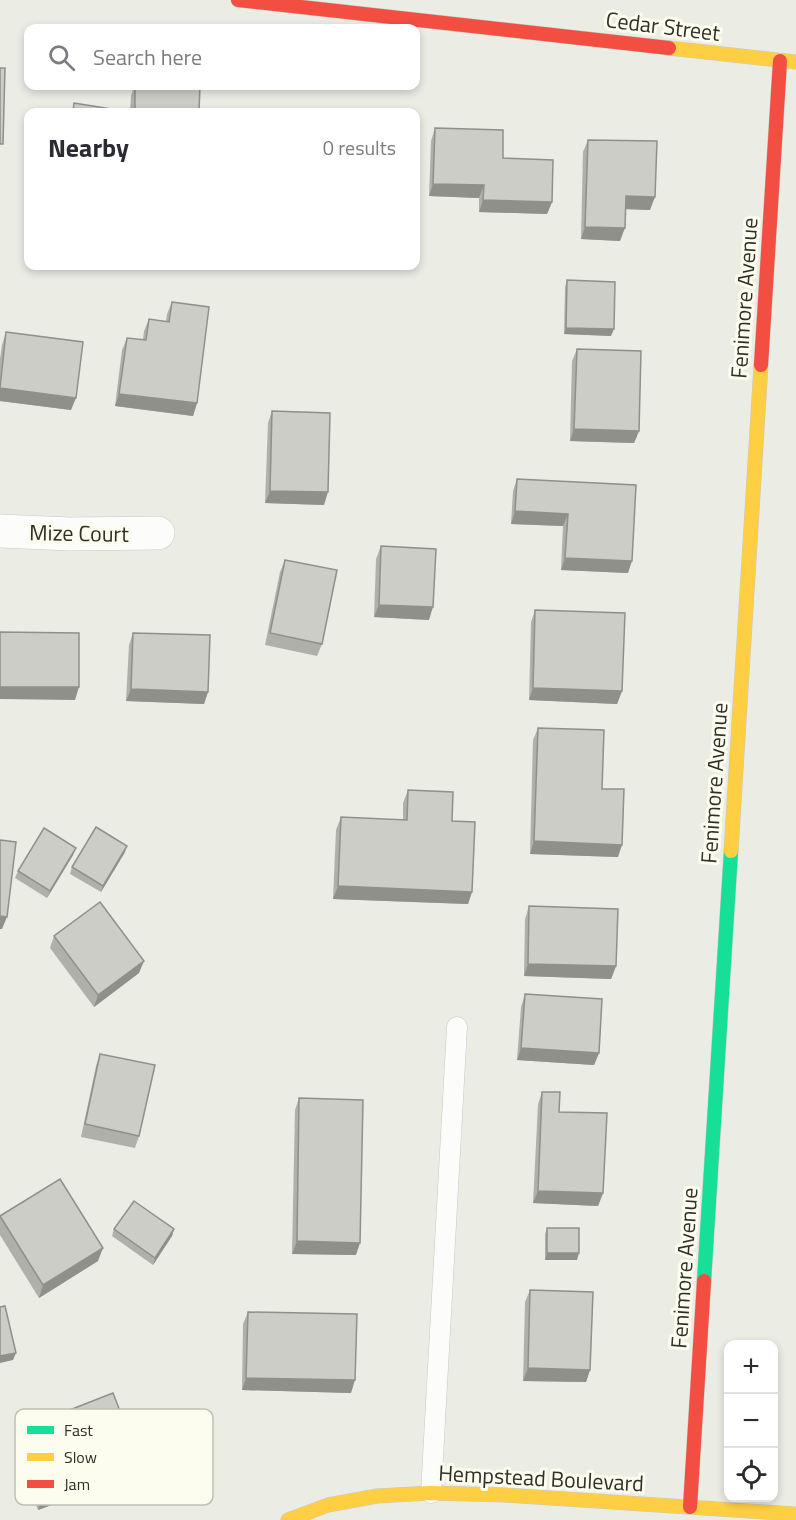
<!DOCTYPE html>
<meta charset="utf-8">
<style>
body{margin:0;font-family:"Titillium Web",sans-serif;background:#f7f7f7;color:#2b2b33}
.controls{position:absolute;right:18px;bottom:18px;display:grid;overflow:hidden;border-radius:12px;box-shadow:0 3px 9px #0003}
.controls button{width:54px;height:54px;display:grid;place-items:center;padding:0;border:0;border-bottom:2px solid #e1e1e2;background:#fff;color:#2b2b33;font:30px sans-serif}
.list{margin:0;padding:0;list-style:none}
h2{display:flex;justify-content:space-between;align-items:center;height:78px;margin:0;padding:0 24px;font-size:26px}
h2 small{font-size:20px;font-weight:400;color:#7c7c81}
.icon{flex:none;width:33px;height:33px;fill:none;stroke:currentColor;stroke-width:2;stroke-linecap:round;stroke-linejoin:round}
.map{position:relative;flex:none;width:796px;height:1520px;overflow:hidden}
.search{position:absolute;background:#fff;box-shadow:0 3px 9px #0003;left:24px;top:24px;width:396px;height:66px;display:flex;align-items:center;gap:15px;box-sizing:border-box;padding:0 21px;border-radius:12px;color:#7c7c81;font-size:22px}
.panel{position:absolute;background:#fff;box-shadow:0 3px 9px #0003;left:24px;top:108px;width:396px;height:162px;border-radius:12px}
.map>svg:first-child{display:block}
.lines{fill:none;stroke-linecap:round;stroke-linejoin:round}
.lane-casing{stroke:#c8c9c2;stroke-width:21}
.street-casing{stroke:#c8c9c2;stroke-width:34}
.fast-casing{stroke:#c8c9c2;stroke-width:15}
.slow-casing{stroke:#c8c9c2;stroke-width:15}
.jam-casing{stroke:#c8c9c2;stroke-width:15}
.lane{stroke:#fcfcfb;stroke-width:20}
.street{stroke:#fcfcfb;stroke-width:33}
.fast{stroke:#16e098;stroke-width:14}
.slow{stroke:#ffcf43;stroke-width:14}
.jam{stroke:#f24e42;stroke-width:14}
.wall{fill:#b0b0ab}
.shaded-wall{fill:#90908b}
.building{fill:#cdcdc7;stroke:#90908b;stroke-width:1.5}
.labels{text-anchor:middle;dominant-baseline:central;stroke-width:6;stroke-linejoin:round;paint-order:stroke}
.street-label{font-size:22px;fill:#2f302a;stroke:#fcfdee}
.key{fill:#fcfdee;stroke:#bec0b3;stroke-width:1.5}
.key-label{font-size:16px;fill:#2f302a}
</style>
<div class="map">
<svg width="796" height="1520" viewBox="0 0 796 1520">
<rect width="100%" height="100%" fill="#ebece4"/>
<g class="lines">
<!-- lane casing -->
<g class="lane-casing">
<path id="lane" d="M 431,1493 L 457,1027"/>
</g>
<!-- street casing -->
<g class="street-casing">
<path id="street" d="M 0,531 L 70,534 L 158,533"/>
</g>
<!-- fast casing -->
<g class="fast-casing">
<path id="fast" d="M 704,1281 L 731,851"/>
</g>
<!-- slow casing -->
<g class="slow-casing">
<g id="slow">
<path d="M 669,48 L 796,62"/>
<path d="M 731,851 L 761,365"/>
<path d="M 288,1520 L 328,1505 L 377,1496 L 431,1493 L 504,1495 L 796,1514"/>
</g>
</g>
<!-- jam casing -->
<g class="jam-casing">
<g id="jam">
<path d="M 238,0 L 669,48"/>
<path d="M 761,365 L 780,61"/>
<path d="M 690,1507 L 704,1281"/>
</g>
</g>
<!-- lane -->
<use href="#lane" class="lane"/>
<!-- street -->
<use href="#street" class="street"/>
<!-- fast -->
<use href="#fast" class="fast"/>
<!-- slow -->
<use href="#slow" class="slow"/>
<!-- jam -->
<use href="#jam" class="jam"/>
</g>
<!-- wall -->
<g class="wall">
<path d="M 134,86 L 200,86 L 199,112 L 130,112 L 131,96 Z"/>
<path d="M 435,128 L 503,158 L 552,202 L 547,214 L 479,212 L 479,198 L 429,196 L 431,141 Z"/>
<path d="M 588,140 L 650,210 L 626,209 L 620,241 L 581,239 L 583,152 Z"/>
<path d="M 567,280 L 611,336 L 564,334 L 565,287 Z"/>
<path d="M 172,302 L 197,403 L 193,416 L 115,406 L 122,350 L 127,338 L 143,340 L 144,331 L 149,319 L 166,321 L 167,314 Z"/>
<path d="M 6,332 L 71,410 L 0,401 L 0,359 L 2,345 Z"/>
<path d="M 577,349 L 639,431 L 634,443 L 570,441 L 572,361 Z"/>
<path d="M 272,411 L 324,505 L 265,503 L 268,423 Z"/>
<path d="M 517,479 L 636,485 L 628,573 L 561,570 L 563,526 L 511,524 L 513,491 Z"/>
<path d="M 381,546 L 429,620 L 374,617 L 376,559 Z"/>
<path d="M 285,560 L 322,644 L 317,656 L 265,645 L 280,572 Z"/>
<path d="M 535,610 L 622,691 L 617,704 L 529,700 L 531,622 Z"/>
<path d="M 133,633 L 208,692 L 204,704 L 126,701 L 129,645 Z"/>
<path d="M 538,728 L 602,789 L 618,857 L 530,854 L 533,740 Z"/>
<path d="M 408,790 L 452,821 L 472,892 L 468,904 L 333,899 L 336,830 L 341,817 L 403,820 L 403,803 Z"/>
<path d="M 125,852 L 101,892 L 70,874 L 72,867 Z"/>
<path d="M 73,855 L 47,898 L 15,878 L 18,871 Z"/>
<path d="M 529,906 L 616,966 L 611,979 L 524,976 L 525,919 Z"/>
<path d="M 54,936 L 139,973 L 94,1007 L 50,948 Z"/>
<path d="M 525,994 L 599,1053 L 594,1065 L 517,1060 L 521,1007 Z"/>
<path d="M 100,1054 L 139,1136 L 135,1148 L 81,1137 L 96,1066 Z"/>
<path d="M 542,1092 L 559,1112 L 603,1193 L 598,1206 L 533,1203 L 538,1104 Z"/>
<path d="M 299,1098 L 356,1255 L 292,1254 L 295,1110 Z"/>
<path d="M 0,1216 L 98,1261 L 39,1298 L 0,1235 Z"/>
<path d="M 547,1228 L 577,1260 L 545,1260 L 545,1234 Z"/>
<path d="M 114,1229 L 174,1229 L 172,1236 L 153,1265 L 112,1236 Z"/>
<path d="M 530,1290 L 590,1370 L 586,1382 L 523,1381 L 525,1302 Z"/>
<path d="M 248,1312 L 351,1393 L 242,1390 L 243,1324 Z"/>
<path d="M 44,1420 L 130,1462 L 69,1486 L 65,1500 L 38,1510 L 22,1469 L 26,1457 L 46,1449 L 39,1433 Z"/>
</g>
<!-- shaded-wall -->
<g class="shaded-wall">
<path d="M 433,184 L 484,185 L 479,198 L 429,196 Z"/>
<path d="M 626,196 L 655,197 L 650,210 L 622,209 Z"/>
<path d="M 483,200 L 552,202 L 547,214 L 479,212 Z"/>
<path d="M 585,227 L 625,228 L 620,241 L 581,239 Z"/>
<path d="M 566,328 L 614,329 L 611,336 L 564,334 Z"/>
<path d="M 0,388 L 76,398 L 71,410 L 0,401 Z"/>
<path d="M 119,394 L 197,403 L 193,416 L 115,406 Z"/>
<path d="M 574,429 L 639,431 L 634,443 L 570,441 Z"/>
<path d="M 270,491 L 328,492 L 324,505 L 265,503 Z"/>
<path d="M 515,511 L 568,514 L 563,526 L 511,524 Z"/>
<path d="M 565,558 L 632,561 L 628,573 L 561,570 Z"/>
<path d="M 379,605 L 433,607 L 429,620 L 374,617 Z"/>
<path d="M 0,687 L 79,687 L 75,700 L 0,699 Z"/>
<path d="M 533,688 L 622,691 L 617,704 L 529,700 Z"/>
<path d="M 131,689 L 208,692 L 204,704 L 126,701 Z"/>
<path d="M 534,841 L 622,845 L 618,857 L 530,854 Z"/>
<path d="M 127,846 L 125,852 L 101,892 L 103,886 Z"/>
<path d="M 76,848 L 73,855 L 47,898 L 50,891 Z"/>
<path d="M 338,886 L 472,892 L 468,904 L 333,899 Z"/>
<path d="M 0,916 L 7,917 L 2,929 L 0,929 Z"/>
<path d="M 144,961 L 139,973 L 94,1007 L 98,995 Z"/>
<path d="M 528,964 L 616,966 L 611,979 L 524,976 Z"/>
<path d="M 521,1048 L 599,1053 L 594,1065 L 517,1060 Z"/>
<path d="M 538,1191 L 603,1193 L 598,1206 L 533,1203 Z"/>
<path d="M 174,1229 L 172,1236 L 153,1265 L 155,1258 Z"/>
<path d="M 297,1241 L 360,1243 L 356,1255 L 292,1254 Z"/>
<path d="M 103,1248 L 98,1261 L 39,1298 L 43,1285 Z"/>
<path d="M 547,1253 L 579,1253 L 577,1260 L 545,1260 Z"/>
<path d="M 16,1353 L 13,1360 L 0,1363 L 0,1356 Z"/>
<path d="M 528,1368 L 590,1370 L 586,1382 L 523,1381 Z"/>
<path d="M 246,1378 L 355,1380 L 351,1393 L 242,1390 Z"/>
<path d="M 135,1450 L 130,1462 L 61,1489 L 66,1477 Z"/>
<path d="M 69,1487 L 65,1500 L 38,1510 L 42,1498 Z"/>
</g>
<!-- building -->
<g class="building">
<path d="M 0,68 L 5,68 L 3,144 L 0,144 Z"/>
<path d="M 135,86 L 200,86 L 199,112 L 135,112 Z"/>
<path d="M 74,103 L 130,112 L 73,112 Z"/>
<path d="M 435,128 L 503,130 L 503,158 L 553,160 L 552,202 L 483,200 L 484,185 L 433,184 Z"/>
<path d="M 588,140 L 657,141 L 655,197 L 626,196 L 625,228 L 585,227 Z"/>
<path d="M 567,280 L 615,282 L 614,329 L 566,328 Z"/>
<path d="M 172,302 L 209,307 L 197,403 L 119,394 L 127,338 L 146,340 L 149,319 L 169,322 Z"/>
<path d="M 6,332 L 83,342 L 76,398 L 0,388 Z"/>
<path d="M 577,349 L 641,351 L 639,431 L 574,429 Z"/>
<path d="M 272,411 L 330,413 L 328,492 L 270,491 Z"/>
<path d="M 517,479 L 636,485 L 632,561 L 565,558 L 568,514 L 515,511 Z"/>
<path d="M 381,546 L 436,549 L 433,607 L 379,605 Z"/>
<path d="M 285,560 L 337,570 L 322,644 L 270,633 Z"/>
<path d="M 535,610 L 625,613 L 622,691 L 533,688 Z"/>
<path d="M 0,632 L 79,633 L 79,687 L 0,687 Z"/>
<path d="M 133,633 L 210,635 L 208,692 L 131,689 Z"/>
<path d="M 538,728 L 604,730 L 602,789 L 624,789 L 622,845 L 534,841 Z"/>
<path d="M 408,790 L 453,792 L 452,821 L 475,822 L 472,892 L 338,886 L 341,817 L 407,820 Z"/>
<path d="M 96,827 L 127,846 L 103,886 L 72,867 Z"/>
<path d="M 44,828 L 76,848 L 50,891 L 18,871 Z"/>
<path d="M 0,840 L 16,842 L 7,917 L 0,916 Z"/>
<path d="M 100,902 L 144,961 L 98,995 L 54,936 Z"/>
<path d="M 529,906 L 618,909 L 616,966 L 528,964 Z"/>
<path d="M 525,994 L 602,999 L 599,1053 L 521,1048 Z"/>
<path d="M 100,1054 L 155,1065 L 139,1136 L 85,1124 Z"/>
<path d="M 542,1092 L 560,1092 L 559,1112 L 607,1113 L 603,1193 L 538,1191 Z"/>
<path d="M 299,1098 L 363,1100 L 360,1243 L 297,1241 Z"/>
<path d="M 60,1179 L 103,1248 L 43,1285 L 0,1216 Z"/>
<path d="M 134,1201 L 174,1229 L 155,1258 L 114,1229 Z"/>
<rect x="547" y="1228" width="32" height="25"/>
<path d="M 530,1290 L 593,1292 L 590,1370 L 528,1368 Z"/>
<path d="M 5,1306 L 16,1353 L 0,1356 L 0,1307 Z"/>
<path d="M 248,1312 L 357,1314 L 355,1380 L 246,1378 Z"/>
<path d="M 113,1393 L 135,1450 L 66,1477 L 69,1487 L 42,1498 L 26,1457 L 54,1446 L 44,1420 Z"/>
</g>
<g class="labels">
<!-- street labels -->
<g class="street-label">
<text transform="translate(663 26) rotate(7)">Cedar Street</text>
<text transform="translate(744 298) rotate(-86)">Fenimore Avenue</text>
<text transform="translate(79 533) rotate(1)">Mize Court</text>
<text transform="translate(714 783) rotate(-86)">Fenimore Avenue</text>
<text transform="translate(684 1268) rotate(-86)">Fenimore Avenue</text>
<text transform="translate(541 1478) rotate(3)">Hempstead Boulevard</text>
</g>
</g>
<!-- legend -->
<rect x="15" y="1409" width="198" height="96" rx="9" class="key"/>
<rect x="27" y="1426" width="27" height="8" fill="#16e098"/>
<rect x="27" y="1453" width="27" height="8" fill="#ffcf43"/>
<rect x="27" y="1480" width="27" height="8" fill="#f24e42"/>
<g class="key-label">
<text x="64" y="1436">Fast</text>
<text x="64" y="1463">Slow</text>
<text x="64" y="1490">Jam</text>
</g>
</svg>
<div class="controls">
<button>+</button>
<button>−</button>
<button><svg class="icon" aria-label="locate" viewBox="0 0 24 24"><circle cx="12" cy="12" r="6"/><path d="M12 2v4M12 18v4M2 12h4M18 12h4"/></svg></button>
</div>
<div class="search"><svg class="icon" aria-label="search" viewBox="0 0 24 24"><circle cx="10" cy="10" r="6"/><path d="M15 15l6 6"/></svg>Search here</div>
<section class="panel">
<h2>Nearby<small>0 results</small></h2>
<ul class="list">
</ul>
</section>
</div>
